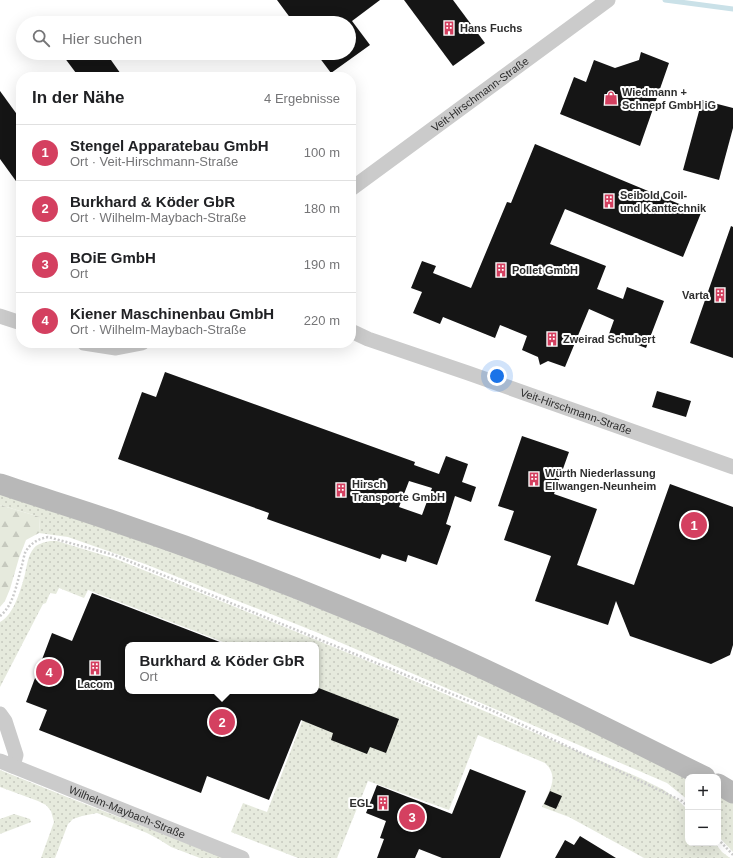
<!DOCTYPE html>
<html lang="de">
<meta charset="utf-8">
<style>
body{margin:0;font-family:Arial,sans-serif;background:#f6f6f6;color:#202124}
.controls{position:absolute;right:12px;bottom:12px;display:grid;overflow:hidden;border-radius:8px;box-shadow:0 4px 16px #0002}
.controls button{width:36px;height:36px;display:grid;place-items:center;padding:0;border:0;border-bottom:1px solid #e0e0e0;background:#fff;color:#202124;font:20px sans-serif}
.you{position:absolute;left:497px;top:376px;width:14px;height:14px;margin:-10px;border:3px solid #fff;border-radius:50%;background:#1a73e8;box-shadow:0 0 0 6px #1a73e833}
.badge{display:grid;place-items:center;width:26px;height:26px;border-radius:50%;background:#d44060;color:#fff;font-size:13px;font-weight:700}
.pin{position:absolute;translate:-50% -50%;border:2px solid #fff;box-shadow:0 1px 4px #0006}
.popup{position:absolute;left:125px;top:642px;width:194px;height:52px;box-sizing:border-box;display:grid;place-content:center;border-radius:8px;background:#fff;filter:drop-shadow(0 1px 3px #0005);font-size:13px;white-space:nowrap;color:#757577}
.popup b{font-size:15px;color:#202124}
.popup::after{content:'';position:absolute;left:50%;top:100%;margin-left:-8px;border:8px solid transparent;border-top-color:#fff}
.list{margin:0;padding:0;list-style:none}
h2{display:flex;justify-content:space-between;align-items:center;height:52px;margin:0;padding:0 16px;font-size:17px}
h2 small{font-size:13px;font-weight:400;color:#757577}
.list li{display:grid;grid-template-columns:26px 1fr auto;gap:12px;align-items:center;box-sizing:border-box;height:56px;padding:0 16px;border-top:1px solid #e0e0e0}
.list b{display:block;font-size:15px;white-space:nowrap}
.list p{margin:0;font-size:13px;white-space:nowrap;color:#757577}
.list em{font-size:13px;font-style:normal;color:#757577}
.icon{flex:none;width:22px;height:22px;fill:none;stroke:currentColor;stroke-width:2;stroke-linecap:round;stroke-linejoin:round}
.map{position:relative;flex:none;width:733px;height:858px;overflow:hidden}
.search{position:absolute;background:#fff;box-shadow:0 4px 16px #0002;left:16px;top:16px;width:340px;height:44px;display:flex;align-items:center;gap:10px;box-sizing:border-box;padding:0 14px;border-radius:22px;color:#757577;font-size:15px}
.panel{position:absolute;background:#fff;box-shadow:0 4px 16px #0002;left:16px;top:72px;width:340px;height:276px;border-radius:16px}
.map>svg:first-child{display:block}
.grass{fill:url(#grass-dots)}
.forest{fill:url(#forest-firs)}
.lines{fill:none;stroke-linecap:round;stroke-linejoin:round}
.stream{stroke:#cae1e8;stroke-width:5}
.building{fill:#151515;fill-rule:evenodd}
.path{stroke:#cbcbcb;stroke-width:2.5;stroke-dasharray:2 2;stroke-linecap:butt}
.minor{stroke:#cbcbcb;stroke-width:15}
.secondary{stroke:#b8b8b8;stroke-width:21}
.labels{text-anchor:middle;dominant-baseline:central;stroke-width:4;stroke-linejoin:round;paint-order:stroke}
.poi-label{font-size:11px;font-weight:bold;fill:#2e2e2e;stroke:#fff;text-anchor:start}
.street-label{font-size:11px;fill:#2e2e2e;stroke:#fff}
</style>
<div class="map">
<svg width="733" height="858" viewBox="0 0 733 858">
<defs>
<pattern id="grass-dots" width="8" height="8" patternUnits="userSpaceOnUse"><rect width="8" height="8" fill="#e6eadd"/><path d="M2 2h.1M6 6h.1" fill="none" stroke="#c6c9be" stroke-width="1.8" stroke-linecap="round"/></pattern>
<pattern id="forest-firs" width="22" height="20" patternUnits="userSpaceOnUse"><rect width="22" height="20" fill="#e6eadd"/><path d="M5 1l3.5 6h-7zM16 11l3.5 6h-7z" fill="#c6c9be"/></pattern>
</defs>
<rect width="100%" height="100%" fill="#fff"/>
<!-- grass -->
<g class="grass">
<path d="M 0,493 L 184,554 L 452,662 L 688,777 L 688,800 L 667,783 L 595,752 L 316,632 L 145,564 L 68,537 L 39,533 L 40,517 L 0,505 Z"/>
<path d="M 50,541 L 57,541 L 116,559 L 233,606 L 375,664 L 640,778 L 664,790 L 679,801 L 688,810 L 688,843 L 715,843 L 722,852 L 730,858 L 644,858 L 569,817 L 542,807 C 549,791 560,777 545,763 L 478,735 L 449,810 L 368,781 L 337,858 L 298,858 L 231,832 L 243,803 L 267,812 L 314,691 L 316,691 L 316,685 L 318,679 L 316,678 L 316,645 L 231,645 L 88,590 L 84,598 L 59,588 L 56,594 L 50,593 L 46,603 L 43,604 L 0,687 L 0,622 C 14,615 21,589 25,574 C 27,565 28,555 34,548 C 37,544 45,542 50,541 Z"/>
<path d="M 0,770 L 72,799 L 225,858 L 200,858 L 171,847 L 160,840 L 147,833 L 97,813 L 82,816 L 73,819 L 68,824 L 55,858 L 41,858 L 54,822 L 51,811 L 46,805 L 38,801 L 0,787 Z"/>
<path d="M 718,794 L 733,803 L 733,852 L 718,836 Z"/>
<path d="M 14,814 L 30,819 L 31,822 L 0,834 L 0,819 Z"/>
</g>
<!-- forest -->
<path class="forest" d="M 0,505 L 40,517 L 39,533 L 26,540 L 19,558 L 10,589 L 5,601 L 0,607 Z"/>
<g class="lines">
<!-- stream -->
<path class="stream" d="M 665,0 L 733,9"/>
</g>
<!-- building -->
<g class="building">
<path d="M 277,0 L 380,0 L 352,21 L 370,45 L 331,73 L 316,53 L 349,53 L 349,23 L 294,23 Z"/>
<path d="M 404,0 L 453,0 L 485,43 L 453,66 Z"/>
<path d="M 641,52 L 669,63 L 640,146 L 560,114 L 574,77 L 586,82 L 594,60 L 615,68 L 639,60 Z"/>
<path d="M 61,53 L 106,53 L 123,77 L 79,77 Z"/>
<path d="M 0,91 L 21,120 L 21,188 L 0,159 Z"/>
<path d="M 702,100 L 733,108 L 733,128 L 719,180 L 683,170 Z"/>
<path d="M 535,144 L 701,213 L 683,257 L 565,209 L 550,244 L 606,266 L 597,289 L 623,299 L 627,287 L 664,301 L 646,348 L 609,334 L 614,320 L 589,309 L 565,367 L 548,361 L 540,365 L 538,357 L 522,350 L 527,336 L 500,325 L 495,338 L 443,317 L 440,324 L 413,313 L 422,292 L 411,288 L 422,261 L 436,266 L 433,273 L 471,288 L 507,202 L 511,203 Z"/>
<path d="M 731,226 L 733,227 L 733,358 L 690,343 Z"/>
<path d="M 165,372 L 415,462 L 414,465 L 439,474 L 446,456 L 468,464 L 462,482 L 476,487 L 471,502 L 455,496 L 446,524 L 451,526 L 437,565 L 408,555 L 406,562 L 382,554 L 380,559 L 267,519 L 269,513 L 118,459 L 142,392 L 156,397 ZM 409,481 L 432,488 L 422,515 L 399,507 Z"/>
<path d="M 657,391 L 691,401 L 686,417 L 652,407 Z"/>
<path d="M 522,436 L 569,452 L 554,494 L 597,509 L 577,565 L 634,585 L 670,484 L 733,507 L 733,645 L 730,655 L 711,664 L 630,636 L 616,601 L 608,625 L 535,601 L 551,556 L 504,540 L 514,511 L 498,506 Z"/>
<path d="M 92,593 L 225,644 L 224,645 L 128,645 L 128,691 L 316,691 L 316,687 L 399,719 L 386,753 L 370,747 L 367,754 L 331,740 L 333,733 L 301,720 L 269,800 L 207,776 L 201,793 L 39,730 L 47,710 L 26,702 L 52,633 L 72,641 Z"/>
<path d="M 470,769 L 526,791 L 500,858 L 442,858 L 419,849 L 415,858 L 377,858 L 384,839 L 380,838 L 386,821 L 366,813 L 377,785 L 452,814 Z"/>
<path d="M 550,791 L 562,796 L 556,809 L 544,804 Z"/>
<path d="M 580,836 L 616,858 L 555,858 L 565,840 L 574,845 Z"/>
</g>
<g class="lines">
<!-- path -->
<g class="path">
<path d="M 0,616 C 14,605 17,582 22,565 C 23,561 24,556 25,553 C 30,543 38,539 48,537 L 114,555 L 491,710 L 682,801 L 688,807"/>
<path d="M 718,839 L 733,855"/>
</g>
<!-- minor -->
<g class="minor">
<path id="s1" d="M 351,189 L 608,0"/>
<path d="M 0,316 L 21,323"/>
<path id="s2" d="M 351,331 L 368,339 L 468,373 L 733,467"/>
<path d="M 84,343 L 116,348 L 142,343"/>
<path d="M 0,714 L 5,721 L 16,755 L 13,766"/>
<path id="s3" d="M 0,761 L 242,858"/>
</g>
<!-- secondary -->
<g class="secondary">
<path d="M 0,484 C 38,497 76,508 113,521 C 190,547 265,575 340,606 C 465,657 585,717 705,777"/>
<path d="M 718,784 L 733,793"/>
</g>
</g>
<!-- icons -->
<defs>
<g id="building-bare" transform="scale(1.08)"><path d="M-4-6H4V6H1V3H-1V6H-4ZM-2.5-4.3h1.7v1.8h-1.7ZM.8-4.3h1.7v1.8H.8ZM-2.5-1h1.7V.8h-1.7ZM.8-1h1.7V.8H.8Z" fill="#d44060" stroke="#fff" stroke-width="2.5" paint-order="stroke"/></g>
<g id="shop-bare" transform="scale(1.08)"><path d="M-5-2.5h2.3a2.7 3.5 0 0 1 5.4 0H5L5.5 6h-11ZM-1.5-2.5h3a1.5 2.3 0 0 0-3 0Z" fill="#d44060" stroke="#fff" stroke-width="2.5" paint-order="stroke"/></g>
</defs>
<g fill-rule="evenodd">
<use href="#building-bare" x="449" y="28"/>
<use href="#shop-bare" x="611" y="98"/>
<use href="#building-bare" x="609" y="201"/>
<use href="#building-bare" x="501" y="270"/>
<use href="#building-bare" x="720" y="295"/>
<use href="#building-bare" x="552" y="339"/>
<use href="#building-bare" x="534" y="479"/>
<use href="#building-bare" x="341" y="490"/>
<use href="#building-bare" x="95" y="668"/>
<use href="#building-bare" x="383" y="803"/>
</g>
<g class="labels">
<!-- poi labels -->
<g class="poi-label">
<text x="460" y="28">Hans Fuchs</text>
<text x="622" y="92">Wiedmann +<tspan x="622" dy="13">Schnepf GmbH iG</tspan></text>
<text x="620" y="195">Seibold Coil-<tspan x="620" dy="13">und Kanttechnik</tspan></text>
<text x="512" y="270">Pollet GmbH</text>
<text x="709" y="295" text-anchor="end">Varta</text>
<text x="563" y="339">Zweirad Schubert</text>
<text x="545" y="473">Würth Niederlassung<tspan x="545" dy="13">Ellwangen-Neunheim</tspan></text>
<text x="352" y="484">Hirsch<tspan x="352" dy="13">Transporte GmbH</tspan></text>
<text x="95" y="684" text-anchor="middle">Lacom</text>
<text x="372" y="803" text-anchor="end">EGL</text>
</g>
<!-- street labels -->
<g class="street-label">
<text stroke="none"><textPath href="#s1" startOffset="160">Veit-Hirschmann-Straße</textPath></text>
<text stroke="none"><textPath href="#s2" startOffset="239">Veit-Hirschmann-Straße</textPath></text>
<text stroke="none"><textPath href="#s3" startOffset="137">Wilhelm-Maybach-Straße</textPath></text>
</g>
</g>
</svg>
<div class="controls">
<button>+</button>
<button>−</button>
</div>
<div class="you"></div>
<div class="pin badge" style="left:694px;top:525px">1</div>
<div class="pin badge" style="left:222px;top:722px">2</div>
<div class="popup"><b>Burkhard &amp; Köder GbR</b>Ort</div>
<div class="pin badge" style="left:412px;top:817px">3</div>
<div class="pin badge" style="left:49px;top:672px">4</div>
<div class="search"><svg class="icon" aria-label="search" viewBox="0 0 24 24"><circle cx="10" cy="10" r="6"/><path d="M15 15l6 6"/></svg>Hier suchen</div>
<section class="panel">
<h2>In der Nähe<small>4 Ergebnisse</small></h2>
<ul class="list">
<li><span class="badge">1</span><div><b>Stengel Apparatebau GmbH</b><p>Ort · Veit-Hirschmann-Straße</p></div><em>100 m</em></li>
<li><span class="badge">2</span><div><b>Burkhard &amp; Köder GbR</b><p>Ort · Wilhelm-Maybach-Straße</p></div><em>180 m</em></li>
<li><span class="badge">3</span><div><b>BOiE GmbH</b><p>Ort</p></div><em>190 m</em></li>
<li><span class="badge">4</span><div><b>Kiener Maschinenbau GmbH</b><p>Ort · Wilhelm-Maybach-Straße</p></div><em>220 m</em></li>
</ul>
</section>
</div>
